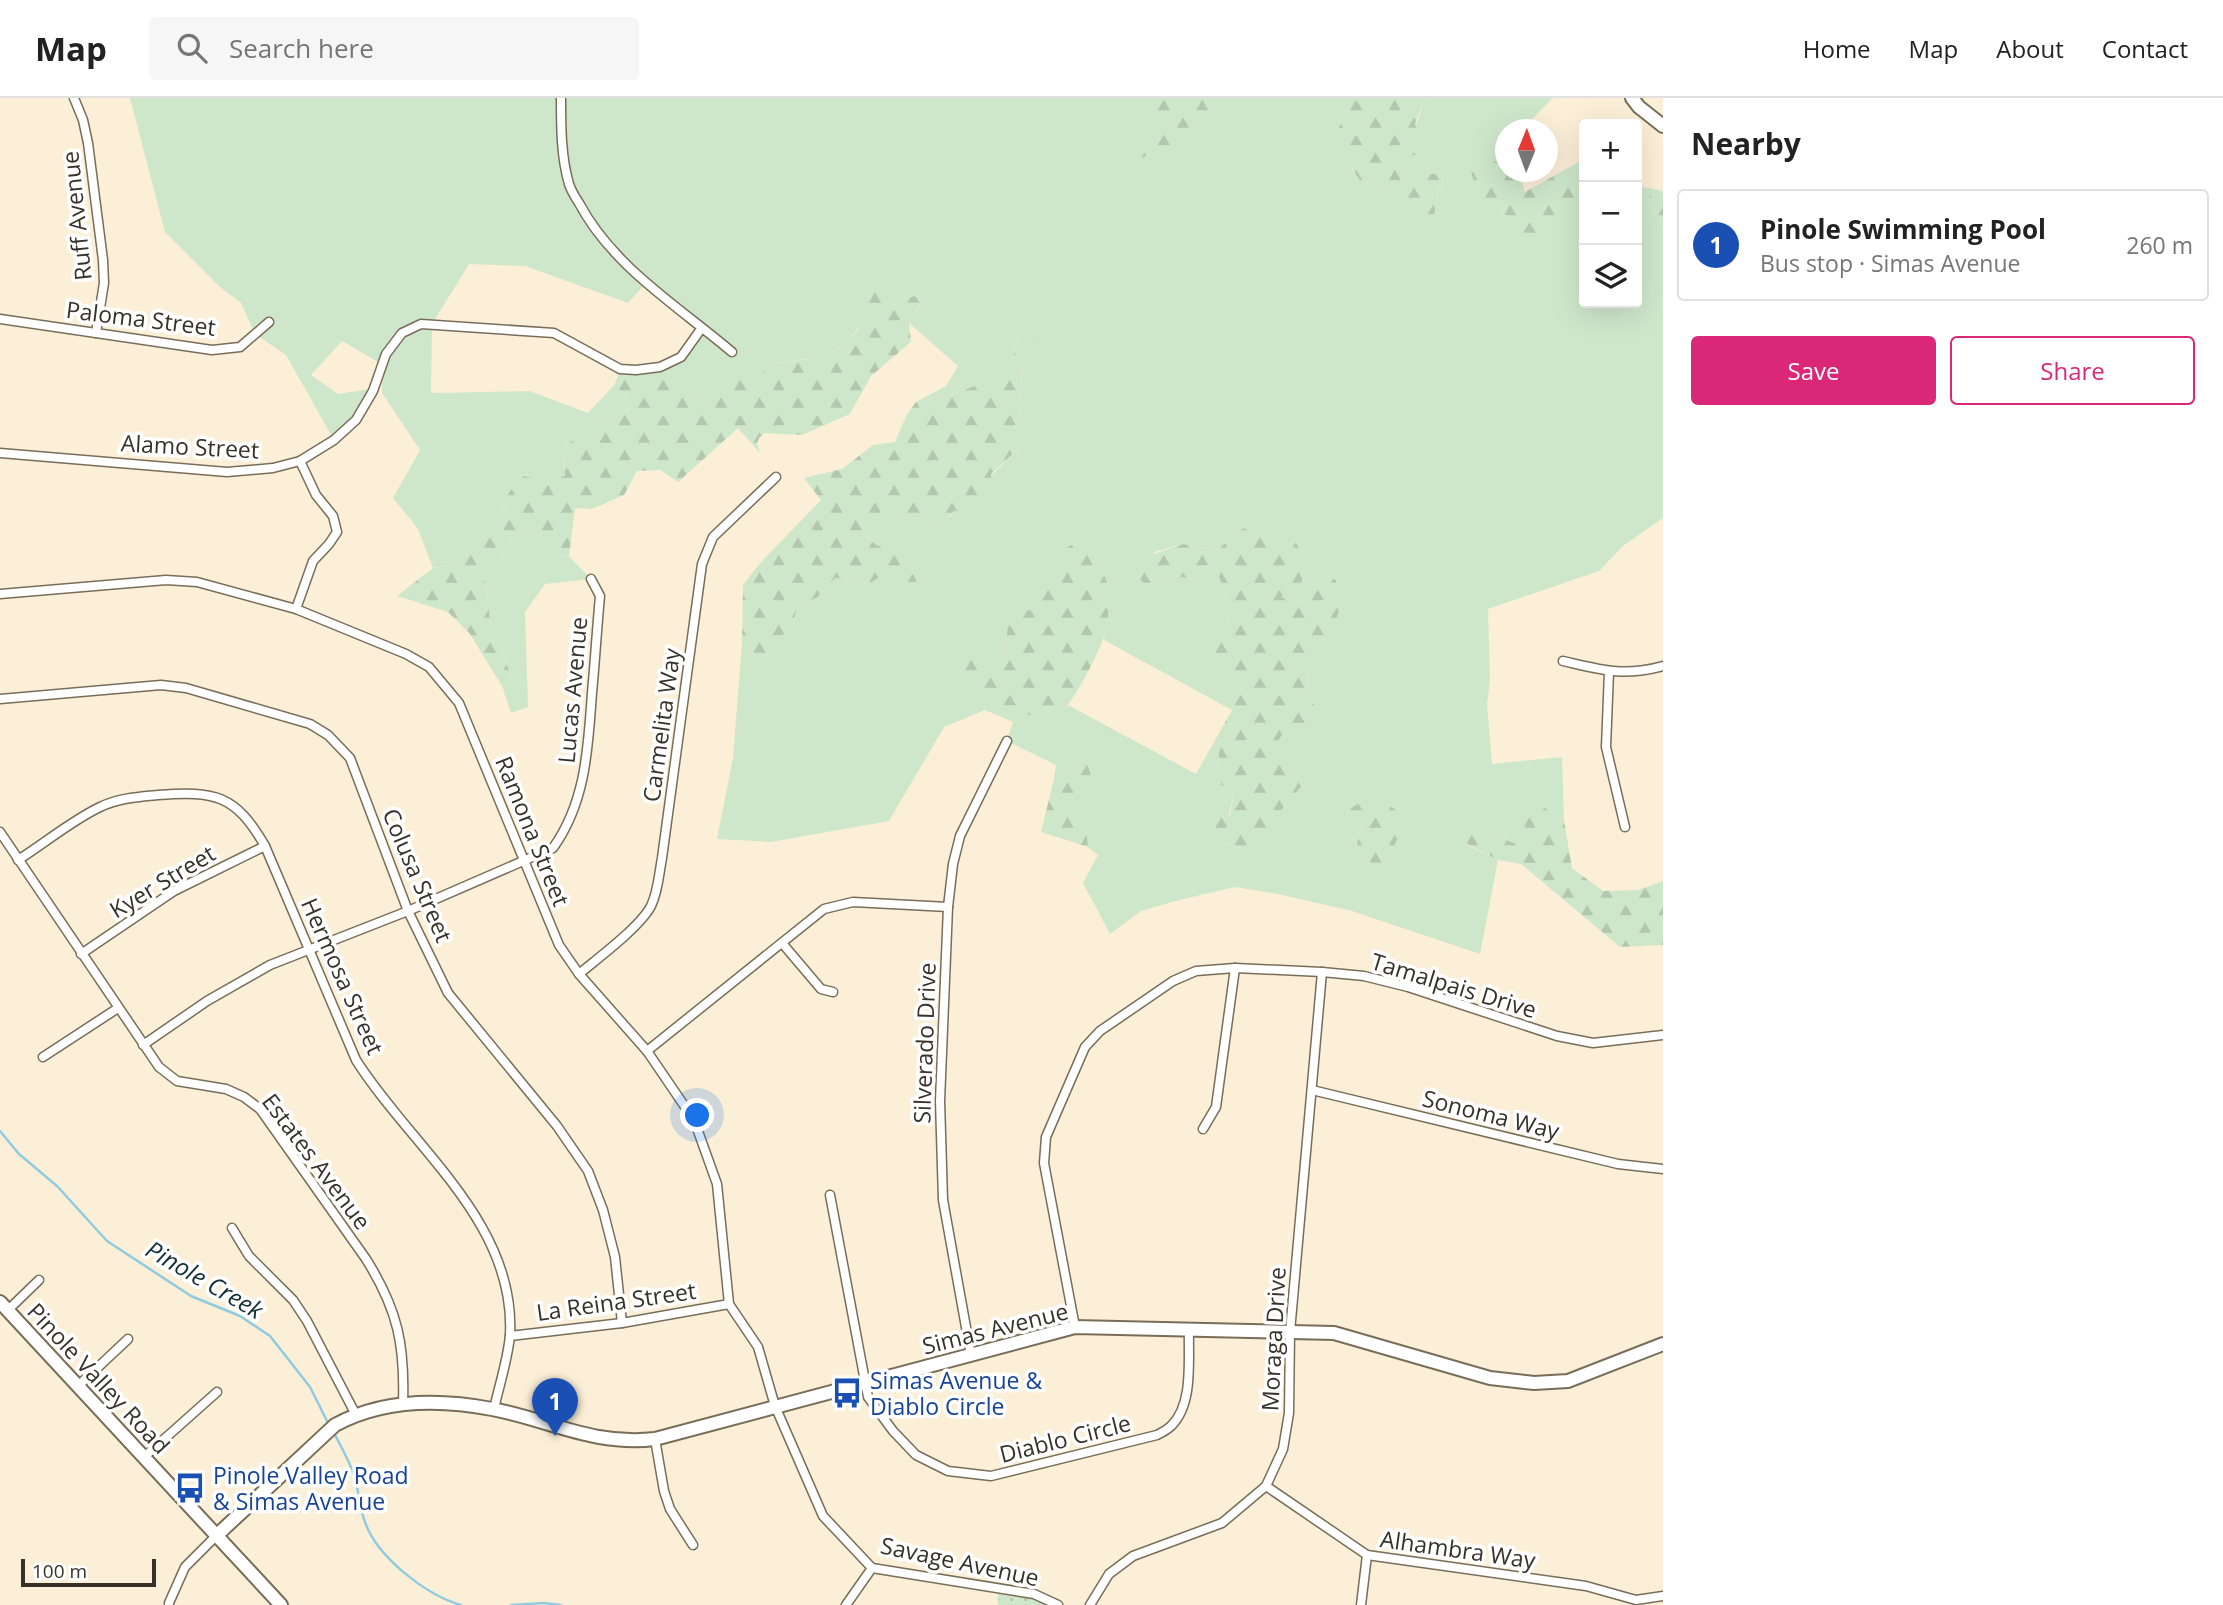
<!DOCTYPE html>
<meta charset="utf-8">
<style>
body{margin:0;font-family:"Open Sans",sans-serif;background:#f6f6f6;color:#222}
.controls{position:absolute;right:21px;top:21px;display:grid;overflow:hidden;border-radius:7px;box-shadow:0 7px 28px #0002}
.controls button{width:63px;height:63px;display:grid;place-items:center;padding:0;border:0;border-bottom:2px solid #e0e0e0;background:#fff;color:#222;font:35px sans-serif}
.compass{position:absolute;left:1495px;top:21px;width:63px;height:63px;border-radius:50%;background:#fff;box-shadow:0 7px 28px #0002;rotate:1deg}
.scale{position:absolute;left:21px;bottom:18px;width:135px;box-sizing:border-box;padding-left:7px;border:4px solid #363229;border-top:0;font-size:19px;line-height:24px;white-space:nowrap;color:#363229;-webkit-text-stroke:5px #fff;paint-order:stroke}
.you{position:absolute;left:698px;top:1018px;width:24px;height:24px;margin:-18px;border:5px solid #fff;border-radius:50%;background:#1a73e8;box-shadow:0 0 0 10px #1a73e833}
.badge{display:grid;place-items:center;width:46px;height:46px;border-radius:50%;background:#db2777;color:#fff;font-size:23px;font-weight:700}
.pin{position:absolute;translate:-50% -58px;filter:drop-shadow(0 2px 4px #0008)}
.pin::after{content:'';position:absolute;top:37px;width:24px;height:21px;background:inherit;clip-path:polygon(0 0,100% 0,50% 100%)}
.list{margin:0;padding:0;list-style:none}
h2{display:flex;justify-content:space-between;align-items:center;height:91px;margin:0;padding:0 28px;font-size:30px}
h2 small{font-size:23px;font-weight:400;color:#767676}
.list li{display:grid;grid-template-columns:46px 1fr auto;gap:21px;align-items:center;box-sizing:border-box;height:112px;margin:0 14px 14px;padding:0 14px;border:2px solid #e0e0e0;border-radius:7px}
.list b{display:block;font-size:26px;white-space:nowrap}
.list p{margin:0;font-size:23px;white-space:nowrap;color:#767676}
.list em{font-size:23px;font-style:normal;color:#767676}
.actions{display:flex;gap:14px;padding:21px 28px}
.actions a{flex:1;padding:16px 0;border:2px solid #db2777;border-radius:7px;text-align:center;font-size:24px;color:#db2777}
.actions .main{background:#db2777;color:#fff}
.icon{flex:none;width:38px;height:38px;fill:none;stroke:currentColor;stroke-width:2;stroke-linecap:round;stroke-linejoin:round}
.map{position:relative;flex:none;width:1663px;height:1507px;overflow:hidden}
header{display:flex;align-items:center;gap:42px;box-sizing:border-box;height:98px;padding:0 35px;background:#fff;border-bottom:2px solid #e0e0e0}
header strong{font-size:33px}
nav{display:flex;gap:38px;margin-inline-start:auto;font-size:24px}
.search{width:490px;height:63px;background:#f6f6f6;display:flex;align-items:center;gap:18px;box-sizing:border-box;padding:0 24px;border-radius:7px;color:#767676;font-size:26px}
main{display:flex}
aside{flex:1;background:#fff}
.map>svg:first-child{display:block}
.green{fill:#cee7cb;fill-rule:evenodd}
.forest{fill:url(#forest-firs)}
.park{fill:url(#park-dots)}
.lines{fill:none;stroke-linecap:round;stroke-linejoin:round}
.stream{stroke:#90cbdf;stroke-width:2.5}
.street-casing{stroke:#786d59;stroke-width:11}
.secondary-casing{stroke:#786d59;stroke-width:16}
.street{stroke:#fff;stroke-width:8}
.secondary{stroke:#fff;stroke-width:12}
.labels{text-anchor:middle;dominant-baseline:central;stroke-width:7;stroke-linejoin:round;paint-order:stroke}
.street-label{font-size:23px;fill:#363229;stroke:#fff}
.transit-label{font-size:23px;fill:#164399;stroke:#fff;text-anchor:start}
.water-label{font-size:24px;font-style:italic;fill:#122f38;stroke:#fff}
</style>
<header>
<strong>Map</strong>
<div class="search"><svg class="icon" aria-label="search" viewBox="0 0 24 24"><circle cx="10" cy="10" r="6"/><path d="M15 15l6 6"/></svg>Search here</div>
<nav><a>Home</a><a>Map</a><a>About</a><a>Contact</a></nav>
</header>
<main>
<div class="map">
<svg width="1663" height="1507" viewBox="0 0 1663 1507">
<defs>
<pattern id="forest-firs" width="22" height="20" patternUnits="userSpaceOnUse" patternTransform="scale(1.75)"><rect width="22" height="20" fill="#cee7cb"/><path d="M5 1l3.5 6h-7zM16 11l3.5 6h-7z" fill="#b2c7ae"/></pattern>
<pattern id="park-dots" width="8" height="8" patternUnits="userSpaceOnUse" patternTransform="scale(1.75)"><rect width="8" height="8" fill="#cee7cb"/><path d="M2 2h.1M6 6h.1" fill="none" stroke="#b2c7ae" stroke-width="1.8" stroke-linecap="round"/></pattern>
</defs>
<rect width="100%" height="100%" fill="#fcefd8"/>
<!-- green -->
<g class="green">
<path d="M 130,0 L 1325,0 L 1330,9 L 1355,15 L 1350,68 L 1362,85 L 1388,87 L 1434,116 L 1443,77 L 1416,74 L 1405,60 L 1425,0 L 1553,0 L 1522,31 L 1506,32 L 1505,59 L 1471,74 L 1498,103 L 1513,134 L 1584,88 L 1584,205 L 1637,205 L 1637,88 L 1649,90 L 1650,110 L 1663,129 L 1663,420 L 1623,448 L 1599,473 L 1488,511 L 1490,583 L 1487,606 L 1492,666 L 1562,659 L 1564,722 L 1537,705 L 1524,749 L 1483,732 L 1465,746 L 1498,762 L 1480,856 L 1352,813 L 1278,796 L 1235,789 L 1179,802 L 1141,813 L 1110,836 L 1083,785 L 1098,757 L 1088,749 L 1086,728 L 1070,700 L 1086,661 L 1054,681 L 1056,667 L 1007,643 L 1013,624 L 1020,616 L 1056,617 L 1068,607 L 1196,676 L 1218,637 L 1219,660 L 1210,681 L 1234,694 L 1229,717 L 1207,722 L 1220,745 L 1241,750 L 1276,718 L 1304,684 L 1269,654 L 1289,626 L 1324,614 L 1306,601 L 1310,562 L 1334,524 L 1344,499 L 1315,484 L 1303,504 L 1279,499 L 1286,435 L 1271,435 L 1255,428 L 1237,433 L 1218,452 L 1183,446 L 1154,454 L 1147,488 L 1167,477 L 1199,482 L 1217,470 L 1228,509 L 1227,533 L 1246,587 L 1221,606 L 1104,542 L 1109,512 L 1093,500 L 1108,487 L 1100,466 L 1086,440 L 1031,512 L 1007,535 L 1006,568 L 980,586 L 985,612 L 944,629 L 889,723 L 771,744 L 717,741 L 733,660 L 742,545 L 764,562 L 777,539 L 792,532 L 797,509 L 818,499 L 835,480 L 870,485 L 889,474 L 917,483 L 908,466 L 877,448 L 863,434 L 895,418 L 944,424 L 1017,352 L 1013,333 L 1019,318 L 1023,268 L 1039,255 L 1018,241 L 1009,276 L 955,295 L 916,304 L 946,288 L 958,268 L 909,225 L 921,207 L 862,225 L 847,245 L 822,259 L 770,266 L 760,279 L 718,286 L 706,305 L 678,292 L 660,269 L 681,259 L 701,231 L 647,184 L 628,205 L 525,168 L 469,166 L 432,226 L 431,295 L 530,293 L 588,315 L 615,286 L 631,309 C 614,320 574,333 566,350 C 563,357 565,370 565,378 L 508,396 L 501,421 L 483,433 L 458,467 L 433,470 L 418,431 L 393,400 L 420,352 L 382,295 L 383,267 L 342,243 L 311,277 L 338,296 L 369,291 L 356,322 L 334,342 L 286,257 L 255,236 L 241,205 L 219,188 L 165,134 ZM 1361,730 L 1401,733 L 1393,748 L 1355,755 Z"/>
<path d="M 542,430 L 541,455 L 569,458 L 591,481 L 545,486 L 525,514 L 528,609 L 511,615 L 502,588 L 514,584 L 491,530 L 485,478 C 502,466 508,454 514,434 Z"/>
</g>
<!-- forest -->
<g class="forest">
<path d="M 1148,0 L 1209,0 L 1209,14 L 1204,33 L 1141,60 L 1138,38 L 1165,29 L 1149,7 Z"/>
<path d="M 1325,0 L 1425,0 L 1415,26 L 1425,54 L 1405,60 L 1416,74 L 1443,77 L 1434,116 L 1415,117 L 1388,87 L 1362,85 C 1349,67 1339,51 1339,28 L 1354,15 L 1330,9 Z"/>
<path d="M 1505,59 L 1506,74 L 1518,74 L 1525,94 L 1584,61 L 1584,88 L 1569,113 L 1545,137 L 1513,134 L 1498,103 L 1479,100 L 1471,74 Z"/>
<path d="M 1649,90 L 1663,93 L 1663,129 L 1650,110 Z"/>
<path d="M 869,184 L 895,188 L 900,202 L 915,198 L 921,206 L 909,225 L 911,244 L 871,278 L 850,316 L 802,337 L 765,335 L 759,340 L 757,345 L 760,355 L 738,330 L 678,384 L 660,372 L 637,373 L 624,397 L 592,411 L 575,410 L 569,458 L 541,456 L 542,430 L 514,434 C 508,454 502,466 485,479 L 491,530 L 514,584 L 502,588 L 470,536 L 448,514 L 397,498 L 433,470 L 458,467 L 483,433 L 501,421 L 508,396 L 522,378 L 545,382 L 565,378 C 565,370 563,357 566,350 C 574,333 614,320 631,309 L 615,286 L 620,271 L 660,269 L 678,292 L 706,305 L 718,286 L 734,275 L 760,279 L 770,266 C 804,262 843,261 861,226 C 867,215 867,197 869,184 Z"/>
<path d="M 1040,239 L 1039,255 L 1023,268 L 1019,318 L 1013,333 L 1017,352 L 991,376 L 991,399 L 968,415 L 954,413 L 944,424 L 895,418 L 886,431 L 864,435 L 877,448 L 908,444 L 908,466 L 917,484 L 898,484 L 889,474 L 870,485 L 835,480 L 818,499 L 797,509 L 792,532 L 778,539 L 778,561 L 764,563 L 742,545 L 743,487 L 761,464 L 821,402 L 804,380 L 842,371 L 873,347 L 895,344 L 907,316 L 916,304 L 955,295 L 1009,276 L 1018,241 Z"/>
<path d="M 1255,427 L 1271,435 L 1286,435 C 1307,455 1307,462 1300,490 L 1280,499 L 1303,504 L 1315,484 L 1335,481 L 1344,499 L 1323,558 L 1310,562 L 1306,601 L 1324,614 L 1312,636 L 1299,638 L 1289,627 L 1270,654 L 1305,684 L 1276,718 L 1273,741 L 1241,750 L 1220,745 L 1206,721 L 1230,717 L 1234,694 L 1210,681 L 1219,660 L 1218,637 L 1232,612 L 1221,606 L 1245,587 L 1221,572 L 1214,548 L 1227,533 L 1228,509 L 1217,471 L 1199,482 L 1167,477 L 1147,488 L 1132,474 L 1136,462 L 1183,446 L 1218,452 L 1237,433 Z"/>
<path d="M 1086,439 L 1100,466 L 1108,487 L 1093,500 L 1109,512 C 1107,522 1107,534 1102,544 C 1095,561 1072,609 1057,617 C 1044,624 1033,616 1020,616 L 1013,624 L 985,612 L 980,586 L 961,575 L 967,562 L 988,561 L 1006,567 L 1007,535 L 1010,516 L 1031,512 L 1037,473 L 1061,470 L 1064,451 Z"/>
<path d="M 1086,661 L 1095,692 L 1071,700 L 1086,728 L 1088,749 L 1041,734 L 1054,681 Z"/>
<path d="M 1372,697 L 1396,712 L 1401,733 L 1383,772 L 1355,755 L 1361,730 L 1348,712 Z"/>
<path d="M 1537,705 L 1564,722 L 1572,770 L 1603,793 L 1638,792 L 1663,783 L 1663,847 L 1620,849 L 1521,766 L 1498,762 L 1465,745 L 1462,732 L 1483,732 L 1523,749 L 1525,723 Z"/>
</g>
<!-- park -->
<path class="park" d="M 998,1490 L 1056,1507 L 998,1507 Z"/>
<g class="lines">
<!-- stream -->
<g class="stream">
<path d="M 0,1033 L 19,1056 L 57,1088 L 107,1143 L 191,1198 L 240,1218 L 270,1238 L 310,1289 L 329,1327"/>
<path d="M 333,1333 C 340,1347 349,1362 354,1377 C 359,1392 359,1409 365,1424 C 377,1459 426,1497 461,1507"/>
<path d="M 511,1507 L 544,1505 L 561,1507"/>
</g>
<!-- street casing -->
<g class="street-casing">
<g id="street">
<path d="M 74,0 L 83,22 L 88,45 L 103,162 L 104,185 L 96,235"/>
<path d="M 561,0 C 561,28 561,59 569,86 C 571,92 575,99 579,105 C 613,169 678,208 732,254"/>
<path d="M 0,221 L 212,252 L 240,249 L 269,224"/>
<path d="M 0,355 L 227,374 L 273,370 L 300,363 L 334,342 L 356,322 L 373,293 L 386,256 L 402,235 L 421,226 L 554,235 L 620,271 L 636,272 L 660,269 L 681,259 L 701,231"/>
<path d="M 0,496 L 166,482 L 197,484 L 296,511 L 406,556 L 429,569 L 459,605 L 559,847 L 579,876 L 647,953 L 694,1022 L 717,1086 L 729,1206 L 758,1249 L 775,1308 L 823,1418 L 872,1470 L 1034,1496 L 1058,1507"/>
<path d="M 296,511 L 313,463 L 329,446 L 337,434 L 333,418 L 316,397 L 300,363"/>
<path d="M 1563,563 C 1602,572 1623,579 1663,568"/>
<path d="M 1609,574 L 1606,649 L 1625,729"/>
<path d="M 0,601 L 161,587 L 186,590 L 310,626 L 328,637 L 350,660 L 408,813 L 448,895 L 557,1028 L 588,1073 L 603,1112 L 615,1159 L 622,1225"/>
<path d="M 0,734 L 159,969 L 177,983 L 226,991 L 244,999 L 260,1011 L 366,1161 C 398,1212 405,1247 403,1306"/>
<path d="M 18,762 C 45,745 71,723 100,709 C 119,700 137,699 158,697 C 215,693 235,696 265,748 L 356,962 C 411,1049 516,1124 510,1237 C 508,1261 499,1288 494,1311"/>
<path d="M 782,845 L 821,891 L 833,894"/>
<path d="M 81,856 L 174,793 L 265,748"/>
<path d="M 579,876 C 598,860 640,829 651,808 C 658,794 659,776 662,760 L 702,466 L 713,439 L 776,379"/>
<path d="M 143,947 L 207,903 L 270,867 L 408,813 L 553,750 C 586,704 588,650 592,595 C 595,563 597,530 600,498 L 591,481"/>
<path d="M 647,953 L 824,811 L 853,804 L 948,809"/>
<path d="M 43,959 L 118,910"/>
<path d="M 1312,992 L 1618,1066 L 1663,1071"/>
<path d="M 1203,1031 L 1216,1009 L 1235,870"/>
<path d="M 830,1097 L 868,1299 L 893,1333 L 916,1357 L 948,1373 L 991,1378 L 1157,1337 C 1161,1335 1167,1332 1171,1328 C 1194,1306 1188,1261 1189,1231"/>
<path d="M 232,1130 L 249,1158 L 293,1202 L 307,1223 L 356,1317"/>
<path d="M 8,1212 L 39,1182"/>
<path d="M 1075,1229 L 1044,1065 L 1046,1039 L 1085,949 L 1100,933 L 1173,883 L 1196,873 L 1235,870 L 1322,874 L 1364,878 L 1408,889 L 1557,938 L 1593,945 L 1663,937"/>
<path d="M 510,1238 L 622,1225 L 729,1206"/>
<path d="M 971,1257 L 943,1102 L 940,1003 L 948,809 L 953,766 L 960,738 L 1007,643"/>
<path d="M 78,1288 L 128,1241"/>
<path d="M 655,1341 L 664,1393 L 670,1411 L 693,1447"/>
<path d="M 144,1359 L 217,1294"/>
<path d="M 1266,1388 L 1367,1457 L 1586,1488 L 1636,1502 L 1663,1498"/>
<path d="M 169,1505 L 185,1469 L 216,1438"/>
<path d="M 846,1507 L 872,1470"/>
<path d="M 1090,1507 L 1109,1476 L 1133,1458 L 1222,1425 L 1266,1388 L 1283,1351 L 1289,1315 L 1290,1234 L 1322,874"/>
<path d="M 1361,1507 L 1367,1457"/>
</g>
</g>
<!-- secondary casing -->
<g class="secondary-casing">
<g id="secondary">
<path d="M 1632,0 L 1639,9 L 1663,28"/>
<path d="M 0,1204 L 281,1507"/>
<path d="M 216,1438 L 335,1327 C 383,1301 440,1301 492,1311 C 550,1322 593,1348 655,1341 L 1075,1229 L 1334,1235 L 1490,1280 L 1534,1285 L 1568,1283 L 1663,1246"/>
</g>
</g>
<!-- street -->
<use href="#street" class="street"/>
<!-- secondary -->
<use href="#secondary" class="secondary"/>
</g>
<!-- icons -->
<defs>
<g id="bus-bare" transform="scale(2.415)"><path d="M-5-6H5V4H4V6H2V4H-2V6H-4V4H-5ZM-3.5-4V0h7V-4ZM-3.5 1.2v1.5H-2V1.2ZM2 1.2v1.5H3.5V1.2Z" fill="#1a4fb4" stroke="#fff" stroke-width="2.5" paint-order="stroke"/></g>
</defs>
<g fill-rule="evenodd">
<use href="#bus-bare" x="847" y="1295"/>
<use href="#bus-bare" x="190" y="1390"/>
</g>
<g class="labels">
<!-- street labels -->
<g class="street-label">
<text transform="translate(76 118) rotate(-96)">Ruff Avenue</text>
<text transform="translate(141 220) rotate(7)">Paloma Street</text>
<text transform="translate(190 348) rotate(3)">Alamo Street</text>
<text transform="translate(572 592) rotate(-85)">Lucas Avenue</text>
<text transform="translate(661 627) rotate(-82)">Carmelita Way</text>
<text transform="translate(533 733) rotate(68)">Ramona Street</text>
<text transform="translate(418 777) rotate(67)">Colusa Street</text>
<text transform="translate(162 783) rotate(-31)">Kyer Street</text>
<text transform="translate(343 878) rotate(66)">Hermosa Street</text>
<text transform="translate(1454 887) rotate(17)">Tamalpais Drive</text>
<text transform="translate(924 945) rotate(-88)">Silverado Drive</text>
<text transform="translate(1491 1016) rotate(14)">Sonoma Way</text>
<text transform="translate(317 1063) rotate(53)">Estates Avenue</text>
<text transform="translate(616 1203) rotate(-8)">La Reina Street</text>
<text transform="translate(995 1230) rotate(-14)">Simas Avenue</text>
<text transform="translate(1273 1241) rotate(-87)">Moraga Drive</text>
<text transform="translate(99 1280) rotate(47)">Pinole Valley Road</text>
<text transform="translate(1065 1340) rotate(-14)">Diablo Circle</text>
<text transform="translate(1458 1451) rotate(8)">Alhambra Way</text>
<text transform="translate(960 1463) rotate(12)">Savage Avenue</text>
</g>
<!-- transit labels -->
<g class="transit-label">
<text x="870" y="1282">Simas Avenue &amp;<tspan x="870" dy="26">Diablo Circle</tspan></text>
<text x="213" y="1377">Pinole Valley Road<tspan x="213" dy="26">&amp; Simas Avenue</tspan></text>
</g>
<!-- water labels -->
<g class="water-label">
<text transform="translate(205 1181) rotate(30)">Pinole Creek</text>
</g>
</g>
</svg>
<div class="controls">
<button>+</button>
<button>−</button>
<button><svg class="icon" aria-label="layers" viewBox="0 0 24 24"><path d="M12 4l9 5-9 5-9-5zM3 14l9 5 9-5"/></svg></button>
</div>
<svg class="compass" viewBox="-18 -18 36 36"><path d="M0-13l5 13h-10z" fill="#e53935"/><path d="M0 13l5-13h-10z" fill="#767676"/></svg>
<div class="scale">100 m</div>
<div class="you"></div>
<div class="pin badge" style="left:555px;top:1338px;background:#1a4fb4">1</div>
</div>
<aside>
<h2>Nearby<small></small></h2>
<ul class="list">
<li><span class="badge" style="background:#1a4fb4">1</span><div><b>Pinole Swimming Pool</b><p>Bus stop · Simas Avenue</p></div><em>260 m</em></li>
</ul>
<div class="actions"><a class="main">Save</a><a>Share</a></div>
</aside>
</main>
